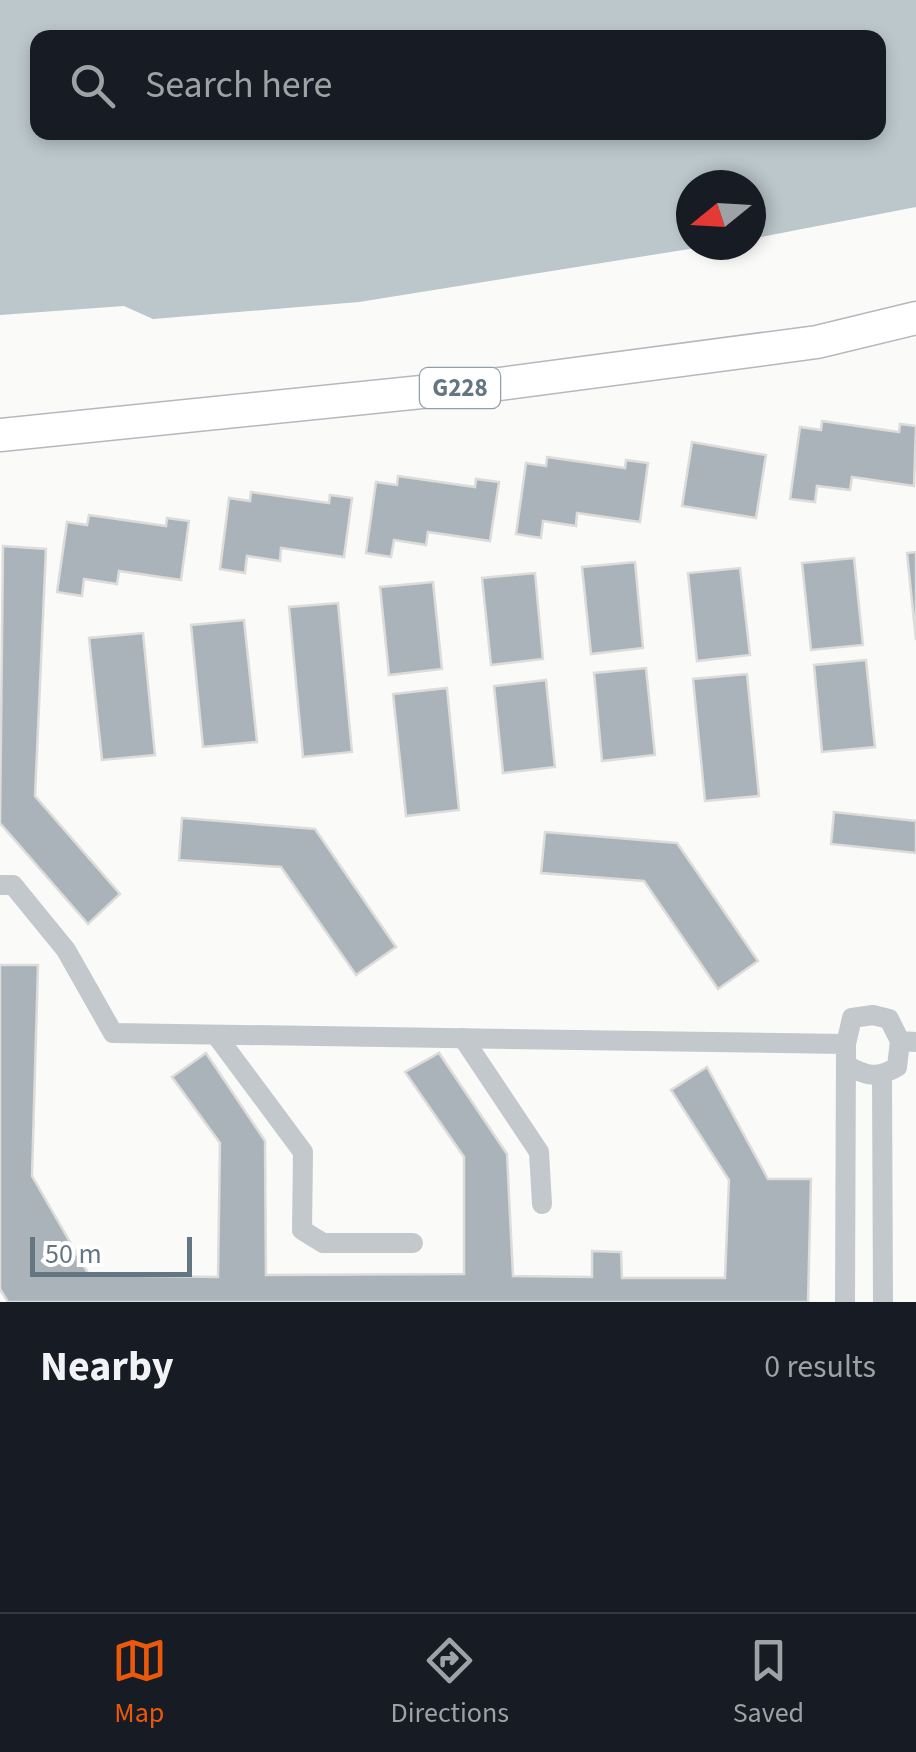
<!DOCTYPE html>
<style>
body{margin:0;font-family:"Source Sans 3",sans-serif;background:#242831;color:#f1f3f6}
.compass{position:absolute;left:676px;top:170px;width:90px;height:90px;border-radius:50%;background:#171b24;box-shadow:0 5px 15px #0003;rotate:252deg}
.scale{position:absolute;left:30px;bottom:25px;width:162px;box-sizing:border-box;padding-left:10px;border:5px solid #657683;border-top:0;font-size:28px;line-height:35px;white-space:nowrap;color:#657683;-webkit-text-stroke:8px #fff;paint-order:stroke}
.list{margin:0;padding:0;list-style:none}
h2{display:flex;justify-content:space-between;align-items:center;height:130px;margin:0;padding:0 40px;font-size:42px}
h2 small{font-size:32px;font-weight:400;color:#9ea1a6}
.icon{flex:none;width:55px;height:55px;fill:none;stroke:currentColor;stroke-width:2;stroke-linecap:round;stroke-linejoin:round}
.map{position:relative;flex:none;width:916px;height:1302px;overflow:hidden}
.search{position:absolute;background:#171b24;box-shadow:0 5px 15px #0003;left:30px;right:30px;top:30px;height:110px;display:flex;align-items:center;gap:25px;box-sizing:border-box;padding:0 35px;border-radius:20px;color:#9ea1a6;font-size:38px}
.sheet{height:310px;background:#171b24}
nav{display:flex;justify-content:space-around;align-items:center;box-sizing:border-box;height:140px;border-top:2px solid #363941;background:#171b24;font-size:28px;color:#9ea1a6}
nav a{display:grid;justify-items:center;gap:5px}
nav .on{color:#ea580c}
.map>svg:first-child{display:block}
.water{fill:#bbc7cb;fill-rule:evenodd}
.building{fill:#aab3b9;stroke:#dcdcda;stroke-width:2.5}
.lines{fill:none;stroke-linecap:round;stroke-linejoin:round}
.trunk-casing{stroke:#b4b9bd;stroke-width:35}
.minor{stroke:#c3c8cc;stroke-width:20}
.trunk{stroke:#fff;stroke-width:32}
.labels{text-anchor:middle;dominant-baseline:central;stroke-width:10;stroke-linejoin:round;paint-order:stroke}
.shield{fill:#fff;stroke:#939fa8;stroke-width:2.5}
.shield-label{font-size:25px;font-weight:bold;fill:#657683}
</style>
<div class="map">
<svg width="916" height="1302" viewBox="0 0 916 1302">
<rect width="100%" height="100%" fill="#fafaf8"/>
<!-- water -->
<path class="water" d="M 0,0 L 916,0 L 916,207 L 751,239 L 751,185 L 691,185 L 691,245 L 714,245 L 359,302 L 153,319 L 124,306 L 0,315 ZM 38,38 L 878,38 L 878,132 L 38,132 Z"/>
<!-- building -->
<g class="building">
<path d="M 822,421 L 899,432 L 900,424 L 916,426 L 914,486 L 852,477 L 850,490 L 817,486 L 815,502 L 790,499 L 800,427 L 821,430 Z"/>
<path d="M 692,442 L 766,455 L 756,518 L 682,506 Z"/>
<path d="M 547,457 L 625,468 L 626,460 L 648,463 L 640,522 L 577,513 L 576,526 L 543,521 L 541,538 L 516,534 L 526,463 L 546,466 Z"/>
<path d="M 398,476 L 475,487 L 476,479 L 499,482 L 490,541 L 428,532 L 426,545 L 394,540 L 391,557 L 366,553 L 376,482 L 397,485 Z"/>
<path d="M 251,492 L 329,503 L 330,495 L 352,498 L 344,557 L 281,548 L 280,561 L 247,556 L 245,573 L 220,569 L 229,498 L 250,501 Z"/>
<path d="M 89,515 L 166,526 L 167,518 L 189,521 L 181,580 L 119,571 L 117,584 L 84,579 L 82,596 L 57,592 L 67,522 L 87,525 Z"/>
<path d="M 3,546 L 46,549 L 35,796 L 120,894 L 88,924 L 0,823 Z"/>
<path d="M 916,552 L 916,640 L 907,553 Z"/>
<path d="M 854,558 L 863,645 L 811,650 L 802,563 Z"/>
<path d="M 635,562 L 643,648 L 591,654 L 582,567 Z"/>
<path d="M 740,568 L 750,655 L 697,661 L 688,573 Z"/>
<path d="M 535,573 L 543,659 L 491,665 L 482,578 Z"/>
<path d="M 433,582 L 442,669 L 389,675 L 380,587 Z"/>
<path d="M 338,603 L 352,752 L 303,757 L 289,607 Z"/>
<path d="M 244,620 L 257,742 L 203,747 L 191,625 Z"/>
<path d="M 143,633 L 155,755 L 102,760 L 89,638 Z"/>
<path d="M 866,660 L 875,747 L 822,752 L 814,665 Z"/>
<path d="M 646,668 L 655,755 L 602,761 L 594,673 Z"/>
<path d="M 747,674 L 759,796 L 705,801 L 693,679 Z"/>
<path d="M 546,680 L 555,767 L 503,773 L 494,686 Z"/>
<path d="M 447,688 L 459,810 L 406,816 L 393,694 Z"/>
<path d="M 834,812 L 916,821 L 916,853 L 831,844 Z"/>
<path d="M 182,818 L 315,829 L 396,947 L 356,975 L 281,867 L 179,860 Z"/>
<path d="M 545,832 L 677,843 L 758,961 L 718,989 L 644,881 L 541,873 Z"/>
<path d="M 0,965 L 38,965 L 32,1176 L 89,1275 L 218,1277 L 220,1143 L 172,1077 L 206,1053 L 265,1141 L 266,1275 L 464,1274 L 464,1157 L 405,1072 L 439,1053 L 507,1154 L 513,1276 L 592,1277 L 592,1251 L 621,1252 L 622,1278 L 725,1278 L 729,1180 L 671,1090 L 707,1067 L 768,1179 L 811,1179 L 808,1302 L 8,1302 L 0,1289 Z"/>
</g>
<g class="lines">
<!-- trunk casing -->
<g class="trunk-casing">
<path id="trunk" d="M 0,435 L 500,384 L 817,342 L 916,318"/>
</g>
<!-- minor -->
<g class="minor">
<path d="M 0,885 L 13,885 L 66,950 L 113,1033 L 846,1044 L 845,1302"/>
<path d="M 216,1035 L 303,1152 L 302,1230 L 323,1243 L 413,1243"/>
<path d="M 463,1038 L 539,1152 L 542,1204"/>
<path d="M 846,1044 L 852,1018 L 873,1015 L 889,1019 L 900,1041 L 916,1042"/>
<path d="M 846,1065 C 866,1076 877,1079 897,1067 L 900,1041"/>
<path d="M 882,1076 L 883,1302"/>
</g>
<!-- trunk -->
<use href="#trunk" class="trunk"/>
</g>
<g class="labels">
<!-- shield labels -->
<rect class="shield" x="420" y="368" width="80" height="40" rx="8"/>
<g class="shield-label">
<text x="460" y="388">G228</text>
</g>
</g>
</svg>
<svg class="compass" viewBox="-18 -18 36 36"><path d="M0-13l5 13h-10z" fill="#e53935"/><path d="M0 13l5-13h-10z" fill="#9ea1a6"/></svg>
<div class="scale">50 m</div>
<div class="search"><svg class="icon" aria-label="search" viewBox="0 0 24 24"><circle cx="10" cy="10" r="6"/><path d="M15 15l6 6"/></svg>Search here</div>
</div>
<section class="sheet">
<h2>Nearby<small>0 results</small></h2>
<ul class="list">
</ul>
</section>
<nav>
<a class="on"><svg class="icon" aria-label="map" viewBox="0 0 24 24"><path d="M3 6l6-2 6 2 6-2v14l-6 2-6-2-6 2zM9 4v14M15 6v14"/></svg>Map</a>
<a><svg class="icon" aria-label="directions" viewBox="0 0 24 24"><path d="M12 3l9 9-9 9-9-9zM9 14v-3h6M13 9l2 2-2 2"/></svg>Directions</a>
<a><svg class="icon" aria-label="saved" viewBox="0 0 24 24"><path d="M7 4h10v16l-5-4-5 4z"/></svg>Saved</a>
</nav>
